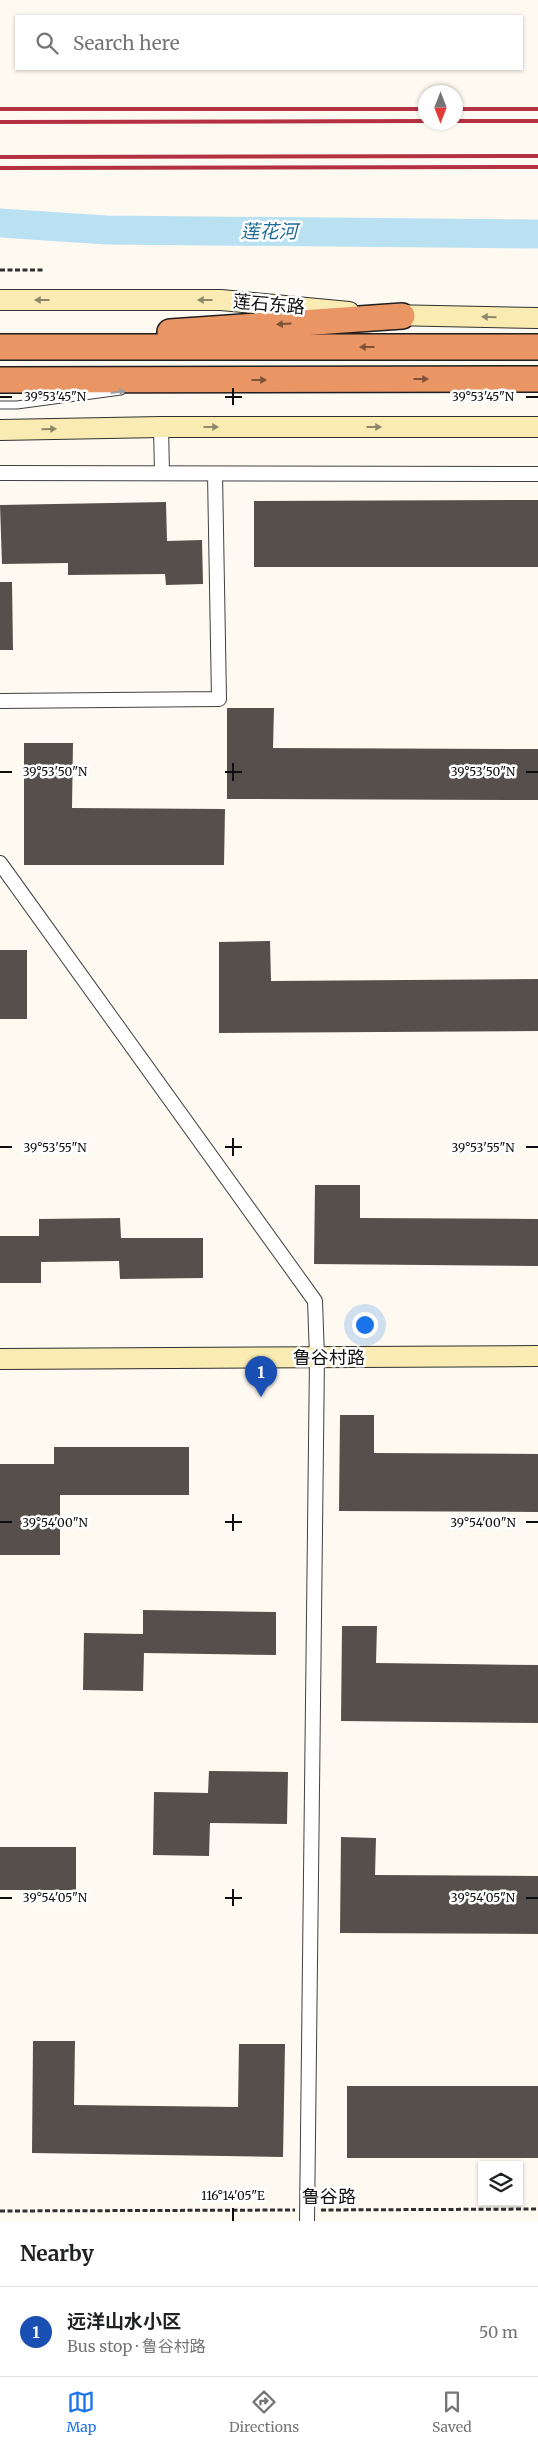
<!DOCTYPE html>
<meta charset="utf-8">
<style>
body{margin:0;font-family:Merriweather,"Noto Sans SC",serif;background:#f2f2f2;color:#202124}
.controls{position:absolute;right:15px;bottom:15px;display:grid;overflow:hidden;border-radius:0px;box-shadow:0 1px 4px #0004}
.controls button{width:45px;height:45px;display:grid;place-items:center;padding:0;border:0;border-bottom:1px solid #e0e0e0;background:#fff;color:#202124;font:25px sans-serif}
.compass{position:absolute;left:418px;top:85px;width:45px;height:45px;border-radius:50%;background:#fff;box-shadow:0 1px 4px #0004;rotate:180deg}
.you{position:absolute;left:364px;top:1324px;width:18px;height:18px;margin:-12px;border:4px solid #fff;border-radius:50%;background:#1a73e8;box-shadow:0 0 0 8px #1a73e833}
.badge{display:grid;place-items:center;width:32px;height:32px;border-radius:50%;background:#1a73e8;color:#fff;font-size:16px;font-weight:700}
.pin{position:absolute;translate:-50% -41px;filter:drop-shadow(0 1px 2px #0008)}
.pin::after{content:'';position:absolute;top:26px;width:18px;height:15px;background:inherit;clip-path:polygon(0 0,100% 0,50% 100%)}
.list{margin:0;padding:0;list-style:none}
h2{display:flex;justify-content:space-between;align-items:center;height:65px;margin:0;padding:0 20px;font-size:21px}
h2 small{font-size:16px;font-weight:400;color:#757577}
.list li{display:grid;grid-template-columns:32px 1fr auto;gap:15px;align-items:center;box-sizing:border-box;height:90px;padding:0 20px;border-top:1px solid #e0e0e0}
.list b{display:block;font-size:19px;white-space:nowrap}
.list p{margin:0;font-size:16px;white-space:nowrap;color:#757577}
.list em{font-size:16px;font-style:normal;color:#757577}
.icon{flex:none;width:28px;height:28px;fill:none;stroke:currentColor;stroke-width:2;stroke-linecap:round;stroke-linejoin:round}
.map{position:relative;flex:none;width:538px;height:2221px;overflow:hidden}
.search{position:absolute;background:#fff;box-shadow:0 1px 4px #0004;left:15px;right:15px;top:15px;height:55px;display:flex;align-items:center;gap:12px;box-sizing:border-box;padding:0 18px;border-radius:0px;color:#757577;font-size:19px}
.sheet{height:155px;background:#fff}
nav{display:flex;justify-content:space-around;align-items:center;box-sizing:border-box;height:70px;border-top:1px solid #e0e0e0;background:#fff;font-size:14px;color:#757577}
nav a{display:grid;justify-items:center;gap:2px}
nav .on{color:#1a73e8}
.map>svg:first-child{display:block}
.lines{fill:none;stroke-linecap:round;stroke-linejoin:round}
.river{stroke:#b9e1f2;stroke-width:29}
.building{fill:#564f4b}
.lane-casing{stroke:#414141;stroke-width:9}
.street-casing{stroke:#414141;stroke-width:16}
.secondary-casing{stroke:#303030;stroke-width:22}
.highway-casing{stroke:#1f1f1f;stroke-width:28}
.path{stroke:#303030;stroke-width:3;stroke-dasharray:5 2.5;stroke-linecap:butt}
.lane{stroke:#fff;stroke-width:7}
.street{stroke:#fff;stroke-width:14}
.secondary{stroke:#f9ebb1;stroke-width:20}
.highway{stroke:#e99564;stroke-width:25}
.rail{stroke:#b43142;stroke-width:4}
.oneway{fill:#8f8868}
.oneway2{fill:#7c5239}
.oneway3{fill:#9f9f9f}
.ticks{fill:none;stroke:#0e0e0e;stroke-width:2}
.labels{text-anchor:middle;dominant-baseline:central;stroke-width:5;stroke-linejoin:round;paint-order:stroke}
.street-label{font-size:18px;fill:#0e0e0e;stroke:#fff}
.water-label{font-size:19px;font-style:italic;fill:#216d97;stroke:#fff}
.ticks-label{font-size:12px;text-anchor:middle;fill:#0e0e0e;stroke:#fff;stroke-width:5;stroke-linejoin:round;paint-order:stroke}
</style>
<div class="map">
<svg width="538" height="2221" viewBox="0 0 538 2221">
<rect width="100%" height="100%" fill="#fefaf1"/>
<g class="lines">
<!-- river -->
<path class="river" d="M 0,223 L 106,230 L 538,234"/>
</g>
<!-- building -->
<g class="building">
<path d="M 538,500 L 538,567 L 254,567 L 254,501 Z"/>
<path d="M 166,502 L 167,541 L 202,540 L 203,584 L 166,585 L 165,574 L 68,575 L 68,563 L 2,564 L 0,505 Z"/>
<path d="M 0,582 L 12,582 L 13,650 L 0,650 Z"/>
<path d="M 227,708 L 274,708 L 273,748 L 538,749 L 538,800 L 227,799 Z"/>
<path d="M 24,743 L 73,743 L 72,808 L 225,809 L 224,865 L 24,865 Z"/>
<path d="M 270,941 L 271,981 L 538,979 L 538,1031 L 219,1033 L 219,942 Z"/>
<rect x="0" y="950" width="27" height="69"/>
<path d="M 315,1185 L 360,1185 L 360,1218 L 538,1219 L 538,1266 L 314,1264 Z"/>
<path d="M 120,1218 L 121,1238 L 203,1238 L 203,1278 L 120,1279 L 119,1261 L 41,1262 L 41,1283 L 0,1283 L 0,1236 L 39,1236 L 39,1219 Z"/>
<path d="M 340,1415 L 374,1415 L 374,1453 L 538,1454 L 538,1512 L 339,1511 Z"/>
<path d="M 54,1447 L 189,1447 L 189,1495 L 60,1495 L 60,1555 L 0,1555 L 0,1464 L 54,1464 Z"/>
<path d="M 143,1610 L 276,1612 L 276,1655 L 144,1653 L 143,1691 L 83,1690 L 84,1633 L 143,1634 Z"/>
<path d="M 342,1626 L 377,1626 L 376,1663 L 538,1665 L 538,1723 L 341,1721 Z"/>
<path d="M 209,1771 L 288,1772 L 287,1824 L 210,1823 L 209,1856 L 153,1855 L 154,1792 L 208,1793 Z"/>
<path d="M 341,1837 L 376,1838 L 375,1875 L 538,1876 L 538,1934 L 340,1933 Z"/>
<rect x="0" y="1847" width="76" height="43"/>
<path d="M 33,2041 L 75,2041 L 74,2105 L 238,2107 L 239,2044 L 285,2044 L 283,2157 L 32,2153 Z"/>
<rect x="347" y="2086" width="191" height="72"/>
</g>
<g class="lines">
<!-- lane casing -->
<g class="lane-casing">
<path id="lane" d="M 0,405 L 17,405 L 121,391"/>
</g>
<!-- street casing -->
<g class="street-casing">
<g id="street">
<path d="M 161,427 L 162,473"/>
<path d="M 0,473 L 538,474"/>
<path d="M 0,701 L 219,699 L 215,474"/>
<path d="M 0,863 L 315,1301 L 317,1357 L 307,2221"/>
</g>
</g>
<!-- secondary casing -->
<g class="secondary-casing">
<g id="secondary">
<path d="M 0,300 L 221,300 L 349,312"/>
<path d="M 388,315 L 538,318"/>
<path d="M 0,430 L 161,427 L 538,427"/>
<path d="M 0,1359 L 538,1356"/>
</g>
</g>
<!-- highway casing -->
<g class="highway-casing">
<g id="highway">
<path d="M 170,332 L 402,316"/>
<path d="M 0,347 L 538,347"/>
<path d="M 0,380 L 538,379"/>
</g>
</g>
<!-- path -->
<g class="path">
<path d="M 0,270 L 43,270"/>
<path d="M 321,2210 L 538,2209"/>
<path d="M 0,2211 L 295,2210"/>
</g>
<!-- lane -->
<use href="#lane" class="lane"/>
<!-- street -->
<use href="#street" class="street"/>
<!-- secondary -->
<use href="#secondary" class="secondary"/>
<!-- highway -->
<use href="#highway" class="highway"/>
<!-- rail -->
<g class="rail">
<path d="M 0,109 L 426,109"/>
<path d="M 456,109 L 538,109"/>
<path d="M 456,121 L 538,121"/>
<path d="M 0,122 L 426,121"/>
<path d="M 0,157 L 538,156"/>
<path d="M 0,168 L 538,167"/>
</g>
</g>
<!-- one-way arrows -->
<defs><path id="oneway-solid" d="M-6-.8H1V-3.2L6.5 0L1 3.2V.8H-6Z" transform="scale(1.25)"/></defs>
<g class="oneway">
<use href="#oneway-solid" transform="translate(42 300) rotate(180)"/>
<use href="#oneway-solid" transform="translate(205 300) rotate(180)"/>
<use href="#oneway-solid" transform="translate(489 317) rotate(-179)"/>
<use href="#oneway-solid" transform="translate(211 427)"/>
<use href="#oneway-solid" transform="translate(374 427)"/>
<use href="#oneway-solid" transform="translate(49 429) rotate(-1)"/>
</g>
<g class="oneway2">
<use href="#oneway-solid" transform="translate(284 324) rotate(176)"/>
<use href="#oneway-solid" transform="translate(367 347) rotate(180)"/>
<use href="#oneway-solid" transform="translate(421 379)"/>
<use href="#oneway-solid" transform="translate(259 380)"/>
</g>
<use class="oneway3" href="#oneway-solid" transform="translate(118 392) rotate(-8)"/>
<!-- ticks -->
<path class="ticks" d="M 233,388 L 233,405M 0,397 L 12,397M 225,397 L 242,397M 526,397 L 538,397M 233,763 L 233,781M 0,772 L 12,772M 225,772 L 242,772M 526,772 L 538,772M 233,1138 L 233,1156M 0,1147 L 12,1147M 225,1147 L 242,1147M 526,1147 L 538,1147M 233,1514 L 233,1531M 0,1522 L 12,1522M 225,1522 L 242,1522M 526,1522 L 538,1522M 233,1889 L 233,1906M 0,1898 L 12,1898M 225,1898 L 242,1898M 526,1898 L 538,1898M 233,2208 L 233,2221"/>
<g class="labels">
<!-- street labels -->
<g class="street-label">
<text transform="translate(269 304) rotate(5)">莲石东路</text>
<text x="329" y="1357">鲁谷村路</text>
<text x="329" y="2196">鲁谷路</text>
</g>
<!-- water labels -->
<g class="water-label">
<text x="269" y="231">莲花河</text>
</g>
</g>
<g class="ticks-label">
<text x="55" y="401">39°53'45"N</text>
<text x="483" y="401">39°53'45"N</text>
<text x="55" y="776">39°53'50"N</text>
<text x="483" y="776">39°53'50"N</text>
<text x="55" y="1152">39°53'55"N</text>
<text x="483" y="1152">39°53'55"N</text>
<text x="483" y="1527">39°54'00"N</text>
<text x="55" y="1527">39°54'00"N</text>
<text x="483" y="1902">39°54'05"N</text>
<text x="55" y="1902">39°54'05"N</text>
<text x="233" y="2200">116°14'05"E</text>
</g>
</svg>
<div class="controls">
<button><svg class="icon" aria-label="layers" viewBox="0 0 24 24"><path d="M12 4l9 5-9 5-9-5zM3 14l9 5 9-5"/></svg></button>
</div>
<svg class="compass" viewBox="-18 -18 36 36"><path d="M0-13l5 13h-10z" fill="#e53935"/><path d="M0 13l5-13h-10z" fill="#757577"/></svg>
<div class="you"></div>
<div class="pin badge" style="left:261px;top:1397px;background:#1a4fb4">1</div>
<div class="search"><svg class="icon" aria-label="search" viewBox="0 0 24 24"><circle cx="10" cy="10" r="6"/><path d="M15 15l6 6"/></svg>Search here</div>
</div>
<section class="sheet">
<h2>Nearby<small></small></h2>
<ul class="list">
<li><span class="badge" style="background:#1a4fb4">1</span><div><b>远洋山水小区</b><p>Bus stop · 鲁谷村路</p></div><em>50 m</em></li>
</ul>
</section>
<nav>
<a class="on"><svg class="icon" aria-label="map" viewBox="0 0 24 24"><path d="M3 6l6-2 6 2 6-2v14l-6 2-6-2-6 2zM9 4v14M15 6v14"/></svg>Map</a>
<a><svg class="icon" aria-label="directions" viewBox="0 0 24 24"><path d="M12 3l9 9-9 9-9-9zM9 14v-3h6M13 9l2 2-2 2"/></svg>Directions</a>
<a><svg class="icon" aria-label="saved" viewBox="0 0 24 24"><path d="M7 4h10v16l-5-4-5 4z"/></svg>Saved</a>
</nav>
